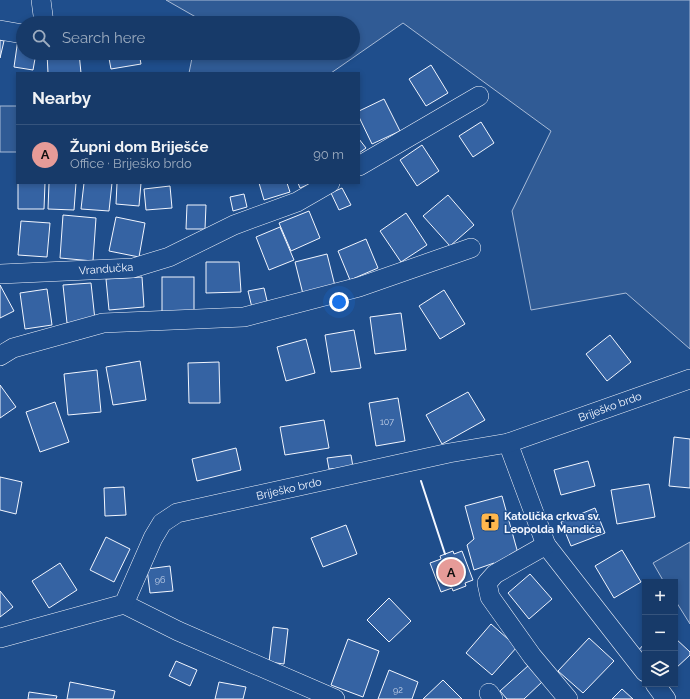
<!DOCTYPE html>
<meta charset="utf-8">
<style>
body{margin:0;font-family:Raleway,sans-serif;background:#20416f;color:#f1f3f6}
.controls{position:absolute;right:12px;bottom:12px;display:grid;overflow:hidden;border-radius:0px;box-shadow:0 2px 6px #0003}
.controls button{width:36px;height:36px;display:grid;place-items:center;padding:0;border:0;border-bottom:1px solid #36547d;background:#173a69;color:#f1f3f6;font:20px sans-serif}
.you{position:absolute;left:339px;top:302px;width:14px;height:14px;margin:-10px;border:3px solid #fff;border-radius:50%;background:#1a73e8;box-shadow:0 0 0 6px #1a73e833}
.badge{display:grid;place-items:center;width:26px;height:26px;border-radius:50%;background:#e69b98;color:#111;font-size:13px;font-weight:700}
.pin{position:absolute;translate:-50% -50%;border:2px solid #fff;box-shadow:0 1px 4px #0006}
.list{margin:0;padding:0;list-style:none}
h2{display:flex;justify-content:space-between;align-items:center;height:52px;margin:0;padding:0 16px;font-size:17px}
h2 small{font-size:13px;font-weight:400;color:#9eadc0}
.list li{display:grid;grid-template-columns:26px 1fr auto;gap:12px;align-items:center;box-sizing:border-box;height:60px;padding:0 16px;border-top:1px solid #36547d}
.list b{display:block;font-size:15px;white-space:nowrap}
.list p{margin:0;font-size:13px;white-space:nowrap;color:#9eadc0}
.list em{font-size:13px;font-style:normal;color:#9eadc0}
.icon{flex:none;width:22px;height:22px;fill:none;stroke:currentColor;stroke-width:2;stroke-linecap:round;stroke-linejoin:round}
.map{position:relative;flex:none;width:690px;height:699px;overflow:hidden}
.search{position:absolute;background:#173a69;box-shadow:0 2px 6px #0003;left:16px;top:16px;width:344px;height:44px;display:flex;align-items:center;gap:10px;box-sizing:border-box;padding:0 14px;border-radius:22px;color:#9eadc0;font-size:15px}
.panel{position:absolute;background:#173a69;box-shadow:0 2px 6px #0003;left:16px;top:72px;width:344px;height:112px;border-radius:0px}
.map>svg:first-child{display:block}
.built{fill:#305b95;stroke:#a8bbd7}
.building{fill:#3563a3;stroke:#f2f6ff}
.lines{fill:none;stroke-linecap:round;stroke-linejoin:round}
.minor-casing{stroke:#f2f6ff;stroke-width:20}
.minor{stroke:#1f4e8c;stroke-width:19}
.wall{stroke:#f2f6ff;stroke-width:2}
.labels{text-anchor:middle;dominant-baseline:central;stroke-width:3;stroke-linejoin:round;paint-order:stroke}
.number-label{font-size:9px;fill:#c3d1e8}
.street-label{font-size:11px;fill:#f2f6ff;stroke:#1f4e8c}
.poi-label{font-size:11px;font-weight:bold;fill:#f2f6ff;stroke:#1f4e8c;text-anchor:start}
</style>
<div class="map">
<svg width="690" height="699" viewBox="0 0 690 699">
<rect width="100%" height="100%" fill="#1f4e8c"/>
<!-- built -->
<g class="built">
<path d="M 166,0 L 690,0 L 690,349 L 626,293 L 531,310 L 512,211 L 551,131 L 403,23 L 331,73 L 189,73 L 193,53 L 353,53 L 353,23 L 200,23 L 201,20 Z"/>
<rect x="0" y="106" width="17" height="46"/>
<path d="M 690,542 L 690,624 L 675,600 L 675,582 L 664,582 L 653,563 Z"/>
</g>
<!-- building -->
<g class="building">
<path d="M 18,39 L 23,40 L 23,53 L 36,53 L 33,70 L 14,67 Z"/>
<path d="M 0,40 L 4,41 L 0,58 Z"/>
<path d="M 47,53 L 79,53 L 81,73 L 48,73 Z"/>
<path d="M 108,53 L 139,53 L 141,64 L 111,69 Z"/>
<path d="M 431,65 L 448,93 L 426,106 L 409,79 Z"/>
<path d="M 384,99 L 400,131 L 372,144 L 359,117 L 359,111 Z"/>
<path d="M 481,122 L 494,143 L 473,157 L 459,136 Z"/>
<path d="M 359,139 L 366,148 L 359,153 Z"/>
<path d="M 422,145 L 439,171 L 417,186 L 400,160 Z"/>
<path d="M 18,183 L 45,183 L 44,209 L 18,209 Z"/>
<path d="M 49,183 L 76,183 L 74,210 L 48,209 Z"/>
<path d="M 84,183 L 112,183 L 109,211 L 81,209 Z"/>
<path d="M 117,183 L 141,183 L 139,206 L 116,204 Z"/>
<path d="M 259,183 L 287,183 L 290,192 L 264,200 Z"/>
<path d="M 298,183 L 312,183 L 300,188 Z"/>
<path d="M 170,186 L 172,208 L 146,210 L 144,189 Z"/>
<path d="M 342,188 L 351,205 L 339,210 L 331,193 Z"/>
<path d="M 244,194 L 247,207 L 233,211 L 230,197 Z"/>
<path d="M 448,195 L 474,225 L 450,246 L 423,216 Z"/>
<path d="M 187,205 L 206,205 L 205,229 L 186,229 Z"/>
<path d="M 309,211 L 320,238 L 291,251 L 279,223 Z"/>
<path d="M 406,213 L 427,245 L 401,262 L 380,231 Z"/>
<path d="M 63,215 L 96,218 L 93,261 L 60,258 Z"/>
<path d="M 116,217 L 145,223 L 139,257 L 109,251 Z"/>
<path d="M 21,221 L 50,223 L 47,257 L 18,255 Z"/>
<path d="M 280,227 L 294,260 L 269,270 L 256,237 Z"/>
<path d="M 366,239 L 378,268 L 350,280 L 338,251 Z"/>
<path d="M 327,254 L 335,286 L 303,294 L 295,262 Z"/>
<path d="M 206,262 L 239,262 L 241,292 L 206,293 Z"/>
<path d="M 142,277 L 144,307 L 109,310 L 106,279 Z"/>
<rect x="162" y="277" width="32" height="36"/>
<path d="M 91,283 L 95,320 L 67,323 L 63,285 Z"/>
<path d="M 0,285 L 14,311 L 0,318 Z"/>
<path d="M 264,288 L 269,309 L 253,312 L 248,291 Z"/>
<path d="M 47,289 L 52,325 L 25,329 L 20,293 Z"/>
<path d="M 444,290 L 465,324 L 440,339 L 419,306 Z"/>
<path d="M 401,313 L 406,350 L 375,354 L 370,317 Z"/>
<path d="M 354,330 L 361,368 L 331,372 L 325,335 Z"/>
<path d="M 610,335 L 631,362 L 607,381 L 586,354 Z"/>
<path d="M 306,339 L 315,373 L 286,381 L 277,347 Z"/>
<path d="M 140,361 L 146,400 L 113,405 L 106,367 Z"/>
<path d="M 219,362 L 220,403 L 189,403 L 188,363 Z"/>
<path d="M 97,370 L 101,412 L 68,415 L 64,374 Z"/>
<path d="M 0,385 L 16,407 L 0,418 Z"/>
<path d="M 468,392 L 485,420 L 442,444 L 426,415 Z"/>
<path d="M 398,398 L 405,441 L 376,446 L 369,403 Z"/>
<path d="M 55,402 L 69,442 L 40,452 L 26,412 Z"/>
<path d="M 324,420 L 329,448 L 285,455 L 280,427 Z"/>
<path d="M 674,437 L 690,439 L 690,488 L 669,486 Z"/>
<path d="M 236,448 L 241,470 L 197,481 L 192,459 Z"/>
<path d="M 351,455 L 353,467 L 329,469 L 327,458 Z"/>
<path d="M 588,461 L 595,486 L 561,495 L 554,470 Z"/>
<path d="M 0,477 L 22,482 L 16,514 L 0,510 Z"/>
<path d="M 649,484 L 655,517 L 617,524 L 611,490 Z"/>
<path d="M 124,487 L 126,515 L 105,516 L 104,488 Z"/>
<path d="M 502,496 L 519,557 L 499,568 L 494,563 L 474,570 L 467,545 L 474,539 L 465,506 Z"/>
<path d="M 595,508 L 605,533 L 571,546 L 561,522 Z"/>
<path d="M 346,525 L 357,554 L 323,567 L 311,538 Z"/>
<path d="M 106,537 L 130,549 L 114,582 L 90,570 Z"/>
<path d="M 622,550 L 641,582 L 614,598 L 595,566 Z"/>
<path d="M 453,551 L 454,554 L 462,551 L 473,580 L 465,583 L 466,586 L 453,591 L 452,588 L 441,592 L 430,563 L 441,559 L 440,556 Z"/>
<path d="M 60,563 L 77,590 L 49,608 L 32,581 Z"/>
<path d="M 170,566 L 173,591 L 150,593 L 147,569 Z"/>
<path d="M 530,574 L 552,599 L 529,619 L 508,593 Z"/>
<path d="M 0,591 L 13,607 L 0,617 Z"/>
<path d="M 389,598 L 411,621 L 389,642 L 367,620 Z"/>
<path d="M 491,624 L 517,647 L 492,675 L 466,653 Z"/>
<path d="M 273,627 L 288,629 L 284,664 L 269,662 Z"/>
<path d="M 589,638 L 614,661 L 583,693 L 558,671 Z"/>
<path d="M 675,638 L 690,652 L 690,655 L 675,669 Z"/>
<path d="M 348,639 L 379,651 L 363,697 L 331,685 Z"/>
<path d="M 645,643 L 645,662 L 636,653 Z"/>
<path d="M 176,661 L 197,670 L 190,686 L 169,676 Z"/>
<path d="M 529,665 L 543,681 L 524,699 L 507,699 L 500,691 Z"/>
<path d="M 389,670 L 418,682 L 412,699 L 378,699 Z"/>
<path d="M 443,680 L 462,699 L 423,699 Z"/>
<path d="M 70,682 L 115,691 L 113,699 L 67,699 Z"/>
<path d="M 219,682 L 246,687 L 243,699 L 215,699 Z"/>
<path d="M 622,689 L 633,699 L 612,699 Z"/>
<path d="M 29,692 L 57,696 L 56,699 L 28,699 Z"/>
</g>
<g class="lines">
<!-- minor casing -->
<g class="minor-casing">
<g id="minor">
<path d="M 41,0 L 44,23"/>
<path d="M 0,30 L 23,34"/>
<path d="M 359,166 L 479,96"/>
<path d="M 0,274 L 133,268 L 169,257 L 234,225 L 297,202 L 330,183"/>
<path d="M 0,356 L 13,348 L 103,323 L 244,317 L 359,287 L 471,248"/>
<path d="M 508,443 L 546,545 L 645,672"/>
<path d="M 546,545 L 495,574 L 487,583 L 490,597 L 532,656 L 568,699"/>
<path d="M 124,604 L 178,631 L 335,699"/>
<path d="M 0,638 L 124,604 L 153,538 L 162,523 L 177,513 L 449,453 L 508,443 L 690,379"/>
<path d="M 655,684 L 666,699"/>
<path d="M 489,693 L 493,699"/>
</g>
</g>
<!-- minor -->
<use href="#minor" class="minor"/>
<!-- wall -->
<path class="wall" d="M 421,481 L 445,554"/>
</g>
<!-- icons -->
<defs>
<g id="church-square" transform="scale(1)"><rect x="-9" y="-9" width="18" height="18" rx="4" fill="#ffb74d" stroke="#1f4e8c"/><path d="M-1.2-6h2.4v3.5h3.3v2.4h-3.3V6h-2.4V-.1h-3.3v-2.4h3.3Z" fill="#111"/></g>
</defs>
<g fill-rule="evenodd">
<use href="#church-square" x="490" y="522"/>
</g>
<g class="labels">
<!-- number labels -->
<g class="number-label">
<text x="387" y="422">107</text>
<text x="160" y="580">96</text>
<text x="398" y="690">92</text>
</g>
<!-- street labels -->
<g class="street-label">
<text transform="translate(106 269) rotate(-4)">Vrandučka</text>
<text transform="translate(610 407) rotate(-20)">Briješko brdo</text>
<text transform="translate(289 489) rotate(-13)">Briješko brdo</text>
</g>
<!-- poi labels -->
<g class="poi-label">
<text x="504" y="516">Katolička crkva sv.<tspan x="504" dy="13">Leopolda Mandića</tspan></text>
</g>
</g>
</svg>
<div class="controls">
<button>+</button>
<button>−</button>
<button><svg class="icon" aria-label="layers" viewBox="0 0 24 24"><path d="M12 4l9 5-9 5-9-5zM3 14l9 5 9-5"/></svg></button>
</div>
<div class="you"></div>
<div class="pin badge" style="left:451px;top:572px">A</div>
<div class="search"><svg class="icon" aria-label="search" viewBox="0 0 24 24"><circle cx="10" cy="10" r="6"/><path d="M15 15l6 6"/></svg>Search here</div>
<section class="panel">
<h2>Nearby<small></small></h2>
<ul class="list">
<li><span class="badge">A</span><div><b>Župni dom Briješće</b><p>Office · Briješko brdo</p></div><em>90 m</em></li>
</ul>
</section>
</div>
